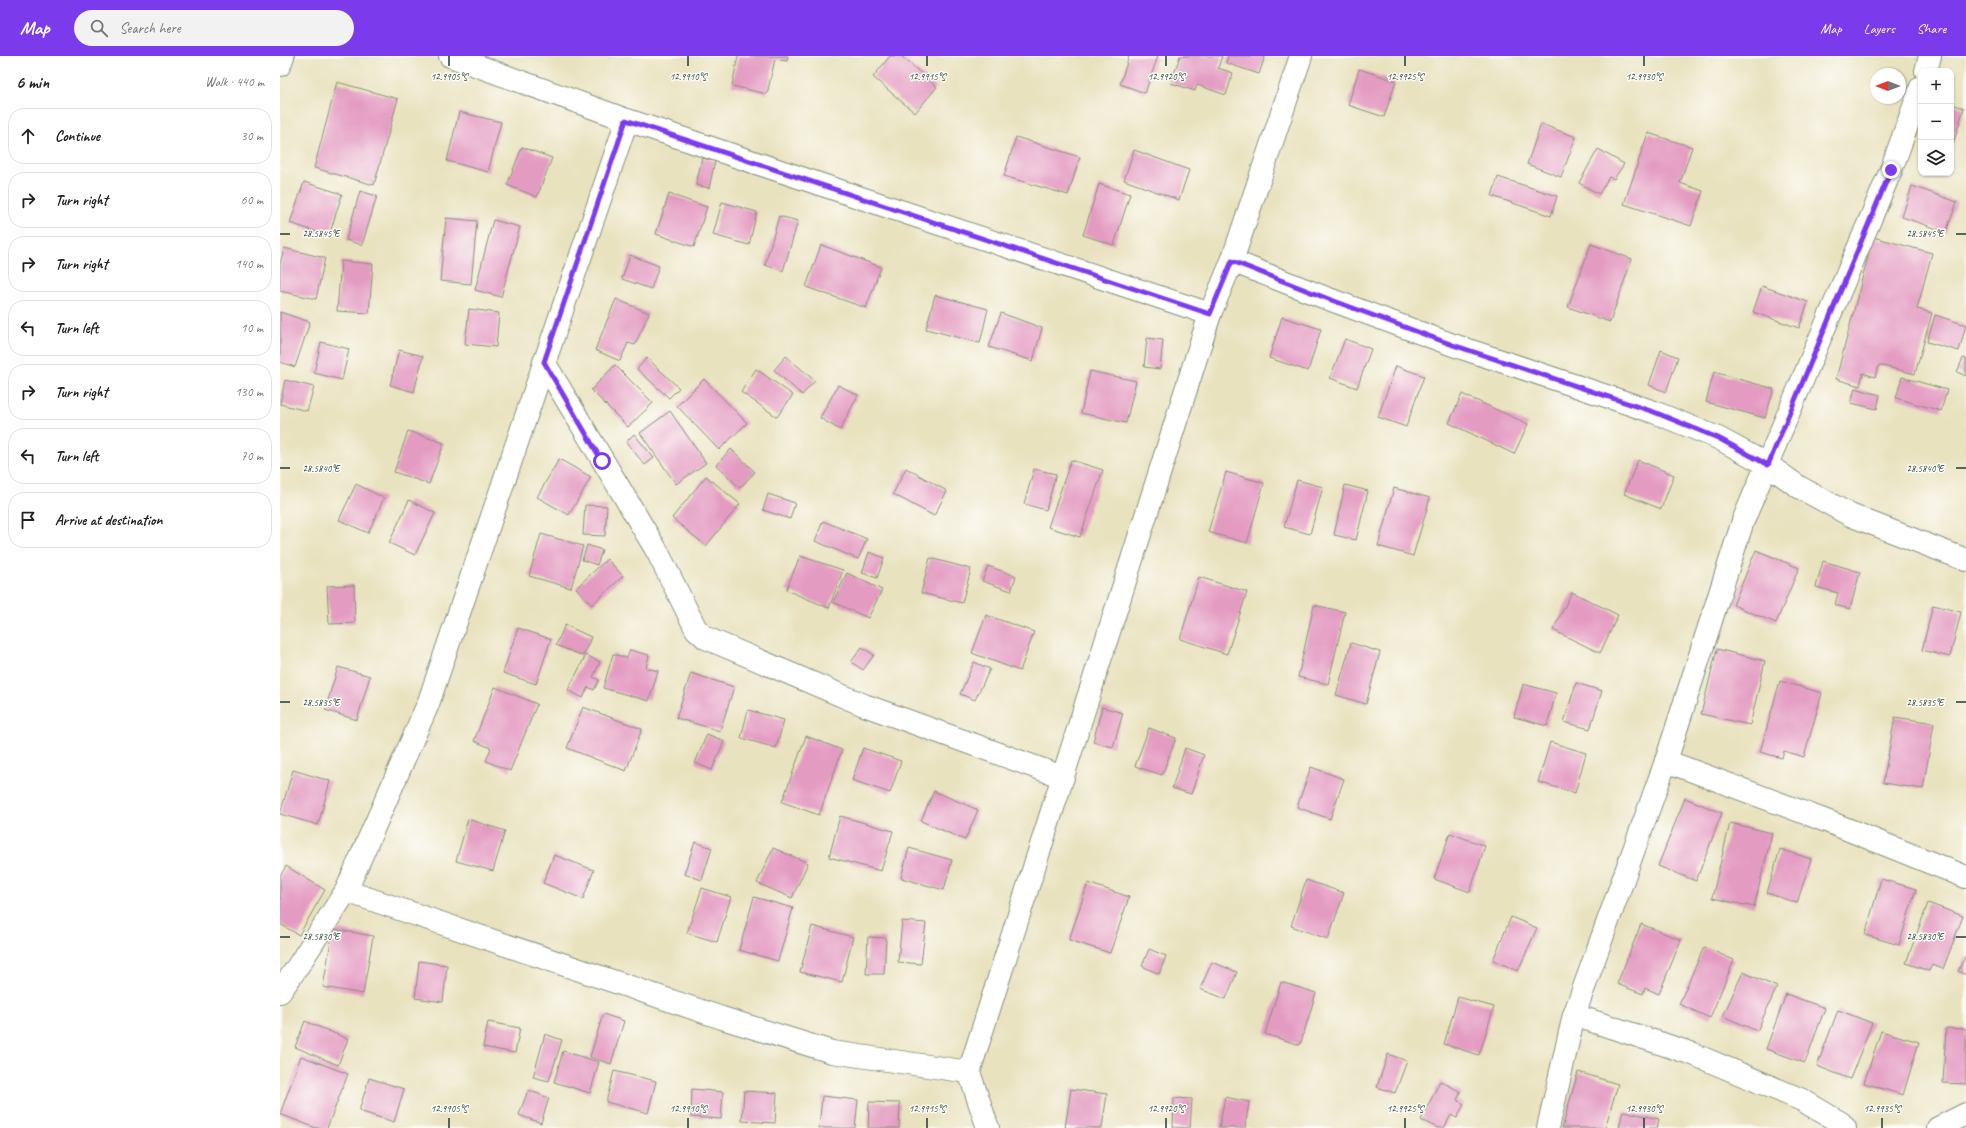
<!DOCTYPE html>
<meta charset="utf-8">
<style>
body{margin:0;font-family:Caveat,sans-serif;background:#f2f2f2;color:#222}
.controls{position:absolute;right:12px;top:12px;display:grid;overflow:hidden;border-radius:8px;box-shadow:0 1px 3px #0004}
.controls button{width:36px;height:36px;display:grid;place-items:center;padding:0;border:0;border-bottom:1px solid #e0e0e0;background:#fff;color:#222;font:20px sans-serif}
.compass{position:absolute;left:1590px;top:12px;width:36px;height:36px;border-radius:50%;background:#fff;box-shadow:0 1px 3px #0004;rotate:270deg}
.stop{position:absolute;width:12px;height:12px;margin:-9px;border:3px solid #7c3aed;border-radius:50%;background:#fff}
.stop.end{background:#7c3aed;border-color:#fff;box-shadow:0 1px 4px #0008}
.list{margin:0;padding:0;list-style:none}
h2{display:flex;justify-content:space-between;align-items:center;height:52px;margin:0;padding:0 16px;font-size:17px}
h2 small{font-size:13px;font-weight:400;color:#767676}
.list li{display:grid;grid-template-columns:26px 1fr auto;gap:12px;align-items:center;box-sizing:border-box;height:56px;margin:0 8px 8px;padding:0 8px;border:1px solid #e0e0e0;border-radius:16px}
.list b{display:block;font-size:15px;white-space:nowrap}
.list em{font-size:13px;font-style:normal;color:#767676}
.icon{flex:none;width:22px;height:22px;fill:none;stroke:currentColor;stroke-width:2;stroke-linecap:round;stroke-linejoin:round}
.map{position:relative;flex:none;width:1686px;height:1072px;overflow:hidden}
header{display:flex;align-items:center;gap:24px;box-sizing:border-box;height:56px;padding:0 20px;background:#7c3aed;color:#fff}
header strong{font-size:19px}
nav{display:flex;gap:22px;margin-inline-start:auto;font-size:14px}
.search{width:280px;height:36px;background:#f2f2f2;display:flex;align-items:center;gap:10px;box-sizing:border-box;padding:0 14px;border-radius:22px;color:#767676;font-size:15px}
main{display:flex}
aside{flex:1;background:#fff}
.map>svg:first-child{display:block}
.building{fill:#e49bc2}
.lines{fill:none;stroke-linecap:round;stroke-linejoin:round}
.street-casing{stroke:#84907a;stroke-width:24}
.street{stroke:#fff;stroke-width:22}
.route{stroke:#7c3aed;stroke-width:5}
.ticks{fill:none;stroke:#1f3d34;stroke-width:1.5}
.ticks-label{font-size:10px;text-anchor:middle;fill:#1f3d34;stroke:#fdfcf7;stroke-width:3;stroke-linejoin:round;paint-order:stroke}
</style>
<header>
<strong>Map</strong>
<div class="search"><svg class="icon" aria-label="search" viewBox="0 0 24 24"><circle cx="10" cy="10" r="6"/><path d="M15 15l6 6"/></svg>Search here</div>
<nav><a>Map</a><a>Layers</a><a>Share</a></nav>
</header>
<main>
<aside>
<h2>6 min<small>Walk · 440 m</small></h2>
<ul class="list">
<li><svg class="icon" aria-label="ahead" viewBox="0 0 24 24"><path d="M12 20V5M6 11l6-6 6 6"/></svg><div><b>Continue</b></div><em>30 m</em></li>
<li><svg class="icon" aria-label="right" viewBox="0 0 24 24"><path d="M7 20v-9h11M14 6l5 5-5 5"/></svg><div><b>Turn right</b></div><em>60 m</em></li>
<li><svg class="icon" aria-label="right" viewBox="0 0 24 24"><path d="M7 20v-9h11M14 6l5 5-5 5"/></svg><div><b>Turn right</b></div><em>140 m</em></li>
<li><svg class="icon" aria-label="left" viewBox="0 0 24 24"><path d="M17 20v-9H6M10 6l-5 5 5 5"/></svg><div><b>Turn left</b></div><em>10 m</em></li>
<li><svg class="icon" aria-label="right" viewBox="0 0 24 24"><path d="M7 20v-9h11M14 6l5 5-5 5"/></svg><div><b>Turn right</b></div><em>130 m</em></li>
<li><svg class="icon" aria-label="left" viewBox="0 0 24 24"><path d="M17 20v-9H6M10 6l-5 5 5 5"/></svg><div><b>Turn left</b></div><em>70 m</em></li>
<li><svg class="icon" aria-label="arrive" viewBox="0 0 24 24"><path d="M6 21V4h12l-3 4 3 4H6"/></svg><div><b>Arrive at destination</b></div></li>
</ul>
</aside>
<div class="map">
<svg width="1686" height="1072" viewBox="0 0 1686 1072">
<rect width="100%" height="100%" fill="#fdfcf7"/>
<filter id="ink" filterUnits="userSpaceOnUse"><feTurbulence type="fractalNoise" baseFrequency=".025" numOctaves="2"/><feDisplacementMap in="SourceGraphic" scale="8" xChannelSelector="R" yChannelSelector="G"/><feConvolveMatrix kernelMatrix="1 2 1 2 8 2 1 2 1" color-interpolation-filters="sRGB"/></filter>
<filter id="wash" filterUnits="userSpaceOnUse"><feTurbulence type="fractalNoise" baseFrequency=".012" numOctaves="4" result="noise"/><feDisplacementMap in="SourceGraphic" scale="16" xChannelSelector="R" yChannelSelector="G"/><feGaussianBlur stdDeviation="0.9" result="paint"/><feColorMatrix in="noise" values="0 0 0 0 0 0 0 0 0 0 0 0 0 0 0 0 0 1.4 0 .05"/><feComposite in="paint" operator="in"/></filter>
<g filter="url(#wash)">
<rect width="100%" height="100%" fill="#e9e2bf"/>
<g id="blocks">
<!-- building -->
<g class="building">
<path d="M 458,0 L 508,0 L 507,5 L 495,3 L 487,38 L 452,30 Z"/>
<path d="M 610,0 L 621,0 L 657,31 L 635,57 L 593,21 Z"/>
<path d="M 849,0 L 878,0 L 865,37 L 840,28 Z"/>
<path d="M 900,0 L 942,0 L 938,12 L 953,17 L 946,39 L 917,29 L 915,35 L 891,27 Z"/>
<path d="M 948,0 L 985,0 L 979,18 L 946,7 Z"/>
<path d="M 1079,13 L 1116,25 L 1104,61 L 1068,49 Z"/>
<path d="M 57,26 L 118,43 L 94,129 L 34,112 Z"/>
<path d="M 1671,48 L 1684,52 L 1673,88 L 1671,87 Z"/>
<path d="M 179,56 L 221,66 L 208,116 L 167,105 Z"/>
<path d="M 1261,68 L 1296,81 L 1281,121 L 1247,108 Z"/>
<path d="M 1368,77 L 1412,91 L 1400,127 L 1423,135 L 1411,170 L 1344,148 Z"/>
<path d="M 736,81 L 800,101 L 788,139 L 724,120 Z"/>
<path d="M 242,91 L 272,102 L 257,141 L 227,129 Z"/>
<path d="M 1318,93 L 1344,108 L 1334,123 L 1329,121 L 1319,138 L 1299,127 Z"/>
<path d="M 854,94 L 909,114 L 899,144 L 844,124 Z"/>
<path d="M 422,102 L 435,105 L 429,132 L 416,129 Z"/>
<path d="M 1218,121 L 1277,140 L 1271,160 L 1212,140 Z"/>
<path d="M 24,126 L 62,138 L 49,180 L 10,167 Z"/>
<path d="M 819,128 L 850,138 L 834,189 L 803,179 Z"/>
<path d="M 1632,130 L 1677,146 L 1666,176 L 1622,161 Z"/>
<path d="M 80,135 L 97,140 L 82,189 L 66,184 Z"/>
<path d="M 389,138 L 427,151 L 414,191 L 376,178 Z"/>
<path d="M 442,146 L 477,156 L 469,189 L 433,179 Z"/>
<path d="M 499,160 L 518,165 L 503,215 L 485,209 Z"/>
<path d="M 166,162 L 197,165 L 191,228 L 160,225 Z"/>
<path d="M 213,164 L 240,171 L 221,241 L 195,234 Z"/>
<path d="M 1593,181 L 1652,197 L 1637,253 L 1652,257 L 1635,318 L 1599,309 L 1595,321 L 1583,317 L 1580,330 L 1556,323 Z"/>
<path d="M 1311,188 L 1352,203 L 1330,266 L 1288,251 Z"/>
<path d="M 541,189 L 601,211 L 586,252 L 526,231 Z"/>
<path d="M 4,192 L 45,202 L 36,243 L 0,235 L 0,208 Z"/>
<path d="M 350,199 L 379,210 L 371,233 L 342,223 Z"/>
<path d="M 61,205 L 93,208 L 89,257 L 57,255 Z"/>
<path d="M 1482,230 L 1528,246 L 1519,272 L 1473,256 Z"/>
<path d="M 655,239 L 708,253 L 700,287 L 646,273 Z"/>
<path d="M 336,243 L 369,257 L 355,289 L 348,287 L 340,305 L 315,294 Z"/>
<path d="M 189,253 L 219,257 L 216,291 L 185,288 Z"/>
<path d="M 0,256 L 30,266 L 15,311 L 0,306 Z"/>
<path d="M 721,257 L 762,272 L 753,305 L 709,291 Z"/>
<path d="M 1655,259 L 1686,269 L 1679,295 L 1647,286 Z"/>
<path d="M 1002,261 L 1041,273 L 1028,315 L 989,302 Z"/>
<path d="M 867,282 L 883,284 L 880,313 L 864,311 Z"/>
<path d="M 1065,283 L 1091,293 L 1077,332 L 1050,322 Z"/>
<path d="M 41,286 L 69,293 L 62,324 L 34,317 Z"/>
<path d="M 119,294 L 143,300 L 134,336 L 110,329 Z"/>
<path d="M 1381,294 L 1398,301 L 1386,336 L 1369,329 Z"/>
<path d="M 506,300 L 535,325 L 522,339 L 494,314 Z"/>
<path d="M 367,302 L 399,332 L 389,342 L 357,313 Z"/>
<path d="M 1683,302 L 1686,303 L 1686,320 L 1677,316 Z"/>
<path d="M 335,309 L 373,347 L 348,371 L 311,334 Z"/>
<path d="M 1116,310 L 1144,320 L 1126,371 L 1098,361 Z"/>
<path d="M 476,313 L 513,339 L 497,361 L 461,336 Z"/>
<path d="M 810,315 L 856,325 L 846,367 L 801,357 Z"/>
<path d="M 1434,316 L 1494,333 L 1485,362 L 1426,346 Z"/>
<path d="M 1622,321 L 1667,334 L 1661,355 L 1616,342 Z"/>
<path d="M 424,323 L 467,367 L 439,394 L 397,350 Z"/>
<path d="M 5,324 L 34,331 L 27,355 L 0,348 Z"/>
<path d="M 558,329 L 578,339 L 560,374 L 540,362 Z"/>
<path d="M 1575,332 L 1600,339 L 1597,353 L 1571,347 Z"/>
<path d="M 1182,338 L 1248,368 L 1234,398 L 1169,367 Z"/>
<path d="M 390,355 L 426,407 L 396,428 L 360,377 Z"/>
<path d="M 128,375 L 164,387 L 149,428 L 114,416 Z"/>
<path d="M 354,378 L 374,402 L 365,409 L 346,386 Z"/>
<path d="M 451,393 L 475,416 L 460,432 L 436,409 Z"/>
<path d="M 279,403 L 311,421 L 289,459 L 257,441 Z"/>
<path d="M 791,404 L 823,414 L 800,481 L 768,471 Z"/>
<path d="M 1358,404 L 1394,419 L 1381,453 L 1344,438 Z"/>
<path d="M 626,412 L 667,435 L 654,460 L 613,438 Z"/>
<path d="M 754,413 L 776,418 L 766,454 L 744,448 Z"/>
<path d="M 946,416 L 984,427 L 967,487 L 928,476 Z"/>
<path d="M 426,420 L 460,448 L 426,490 L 392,462 Z"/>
<path d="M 1017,424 L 1043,431 L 1030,478 L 1004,471 Z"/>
<path d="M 76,428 L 104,442 L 88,477 L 59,464 Z"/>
<path d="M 1065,429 L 1088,435 L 1076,484 L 1054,479 Z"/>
<path d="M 1114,432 L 1150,442 L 1133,500 L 1098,490 Z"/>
<path d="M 488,438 L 515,447 L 510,463 L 483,454 Z"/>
<path d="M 129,444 L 155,457 L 135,499 L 109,487 Z"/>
<path d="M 305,449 L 327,450 L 325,480 L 303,479 Z"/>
<path d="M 543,465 L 587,483 L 578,503 L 535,485 Z"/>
<path d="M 261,478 L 303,490 L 291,532 L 249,520 Z"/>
<path d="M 307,489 L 322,494 L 317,509 L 302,504 Z"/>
<path d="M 1476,494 L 1519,512 L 1496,567 L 1453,549 Z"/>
<path d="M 589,496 L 604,502 L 597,522 L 582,517 Z"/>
<path d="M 520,500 L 563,514 L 549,552 L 506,534 Z"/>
<path d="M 650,502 L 691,513 L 682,547 L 641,537 Z"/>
<path d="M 327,503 L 343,520 L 312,549 L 296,532 Z"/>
<path d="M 1543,505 L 1580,516 L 1570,553 L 1555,549 L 1558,537 L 1536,531 Z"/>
<path d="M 708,510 L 736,520 L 731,535 L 702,525 Z"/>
<path d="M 567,517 L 602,534 L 588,562 L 553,546 Z"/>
<path d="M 919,521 L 967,536 L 947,598 L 900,583 Z"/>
<path d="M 74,529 L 75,567 L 49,568 L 47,530 Z"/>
<path d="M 1292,536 L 1338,559 L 1320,597 L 1273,574 Z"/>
<path d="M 1034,549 L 1065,556 L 1048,628 L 1018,621 Z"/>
<path d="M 1653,549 L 1681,556 L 1670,601 L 1642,594 Z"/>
<path d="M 706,559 L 754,576 L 740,615 L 692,597 Z"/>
<path d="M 285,569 L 311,581 L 303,600 L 276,589 Z"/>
<path d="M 238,572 L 271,583 L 256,628 L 223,617 Z"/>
<path d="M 1071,587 L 1100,596 L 1086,648 L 1056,639 Z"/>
<path d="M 582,591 L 594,599 L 583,614 L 571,606 Z"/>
<path d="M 1437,593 L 1485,605 L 1470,669 L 1421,658 Z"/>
<path d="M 350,594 L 369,599 L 366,612 L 378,615 L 369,645 L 323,632 L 333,598 L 347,602 Z"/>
<path d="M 306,599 L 320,606 L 313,621 L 319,624 L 314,634 L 308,631 L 303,642 L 288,634 Z"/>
<path d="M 694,606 L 710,613 L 695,644 L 680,638 Z"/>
<path d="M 58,611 L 90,620 L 77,664 L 45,654 Z"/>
<path d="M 411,617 L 454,631 L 440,675 L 396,662 Z"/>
<path d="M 1500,625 L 1542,637 L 1524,701 L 1504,695 L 1502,702 L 1480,696 Z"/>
<path d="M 1296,627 L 1322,635 L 1310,673 L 1284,666 Z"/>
<path d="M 1243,628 L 1276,637 L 1267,670 L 1234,661 Z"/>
<path d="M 215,631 L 257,648 L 230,715 L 206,705 L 211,692 L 194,685 Z"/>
<path d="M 303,651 L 362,673 L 346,715 L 287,692 Z"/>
<path d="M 822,651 L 843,657 L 833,691 L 813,686 Z"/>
<path d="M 468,654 L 504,664 L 496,692 L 461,682 Z"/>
<path d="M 1615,661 L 1654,667 L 1643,733 L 1603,727 Z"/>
<path d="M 869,672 L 896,682 L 882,719 L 855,710 Z"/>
<path d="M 427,678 L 444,685 L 432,714 L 415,707 Z"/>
<path d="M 526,680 L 562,694 L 539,759 L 502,746 Z"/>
<path d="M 1270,686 L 1306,697 L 1295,737 L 1258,726 Z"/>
<path d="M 583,692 L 621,705 L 610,737 L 572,724 Z"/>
<path d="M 905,692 L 924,699 L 911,738 L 892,732 Z"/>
<path d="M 1031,711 L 1064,723 L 1050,763 L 1017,751 Z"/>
<path d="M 13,714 L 50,725 L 38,769 L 0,758 Z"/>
<path d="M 654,735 L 698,754 L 685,784 L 641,765 Z"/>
<path d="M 1405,742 L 1442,757 L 1416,825 L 1378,810 Z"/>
<path d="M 560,760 L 613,775 L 601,815 L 549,801 Z"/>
<path d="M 188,763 L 225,775 L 213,815 L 176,805 Z"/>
<path d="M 1450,767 L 1492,777 L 1474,851 L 1432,842 Z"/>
<path d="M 1170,777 L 1205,790 L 1190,836 L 1154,823 Z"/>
<path d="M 415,786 L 432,792 L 422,824 L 404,818 Z"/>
<path d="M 493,792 L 528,807 L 512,842 L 477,827 Z"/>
<path d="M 629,792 L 672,804 L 664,834 L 621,822 Z"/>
<path d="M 1500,793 L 1531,803 L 1517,847 L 1487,837 Z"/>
<path d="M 274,799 L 314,814 L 303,843 L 263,827 Z"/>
<path d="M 6,810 L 45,834 L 19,879 L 0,868 L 0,820 Z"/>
<path d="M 1601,823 L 1636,833 L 1619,889 L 1585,879 Z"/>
<path d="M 1026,824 L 1064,837 L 1048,883 L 1011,870 Z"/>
<path d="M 808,827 L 849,841 L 830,897 L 789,884 Z"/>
<path d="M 422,832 L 451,841 L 437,886 L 407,877 Z"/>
<path d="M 474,841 L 513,852 L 498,905 L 459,894 Z"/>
<path d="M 1648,847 L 1683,860 L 1663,913 L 1652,909 L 1649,915 L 1626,907 Z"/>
<path d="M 1231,861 L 1257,872 L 1238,915 L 1213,904 Z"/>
<path d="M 622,865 L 646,867 L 641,908 L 618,906 Z"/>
<path d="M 1361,868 L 1401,884 L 1379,938 L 1365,932 L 1363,938 L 1337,928 Z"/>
<path d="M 532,870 L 573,881 L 562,926 L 520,916 Z"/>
<path d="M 53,873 L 93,880 L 83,938 L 43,931 Z"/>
<path d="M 588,881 L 606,882 L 604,918 L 586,918 Z"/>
<path d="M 1424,891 L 1454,904 L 1430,962 L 1399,948 Z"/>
<path d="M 869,893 L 886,900 L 879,918 L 862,910 Z"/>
<path d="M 1686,899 L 1686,919 L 1678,915 Z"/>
<path d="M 139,905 L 167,909 L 163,946 L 135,942 Z"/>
<path d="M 932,906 L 957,916 L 946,943 L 920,933 Z"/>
<path d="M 1463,916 L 1497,931 L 1477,975 L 1443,960 Z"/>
<path d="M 1001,926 L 1036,937 L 1020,989 L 985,978 Z"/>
<path d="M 1506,938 L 1545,952 L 1525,1007 L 1486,993 Z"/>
<path d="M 1178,941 L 1214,951 L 1199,999 L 1164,988 Z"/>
<path d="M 1558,954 L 1592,967 L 1570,1023 L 1537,1010 Z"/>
<path d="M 323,958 L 344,965 L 331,1008 L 310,1001 Z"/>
<path d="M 25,965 L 68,983 L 58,1009 L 15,991 Z"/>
<path d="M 208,966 L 240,972 L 235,997 L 203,991 Z"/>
<path d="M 1666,972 L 1686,973 L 1686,1028 L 1663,1027 Z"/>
<path d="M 1601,975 L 1639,986 L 1623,1039 L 1584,1027 Z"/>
<path d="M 265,978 L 282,984 L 269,1025 L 253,1021 Z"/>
<path d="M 283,995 L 319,1006 L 310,1037 L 274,1026 Z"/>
<path d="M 1108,998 L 1127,1005 L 1115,1037 L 1097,1031 Z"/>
<path d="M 21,1000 L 68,1018 L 47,1072 L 36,1072 L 0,1058 Z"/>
<path d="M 334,1015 L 376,1025 L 368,1057 L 326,1046 Z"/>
<path d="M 1298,1016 L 1338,1028 L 1325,1072 L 1282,1072 Z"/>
<path d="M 89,1022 L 124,1033 L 114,1066 L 79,1055 Z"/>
<path d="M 1160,1025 L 1181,1036 L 1177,1044 L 1184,1048 L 1177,1062 L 1171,1059 L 1164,1072 L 1158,1072 L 1141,1064 Z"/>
<path d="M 412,1033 L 443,1036 L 441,1063 L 411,1061 Z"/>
<path d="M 791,1033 L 827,1038 L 822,1072 L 785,1072 Z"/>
<path d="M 248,1034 L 269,1042 L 261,1067 L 239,1059 Z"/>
<path d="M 464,1035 L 497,1037 L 495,1067 L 462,1065 Z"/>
<path d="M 542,1040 L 578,1044 L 575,1072 L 539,1072 Z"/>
<path d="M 945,1041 L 969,1046 L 965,1072 L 939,1072 Z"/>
<path d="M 894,1042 L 912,1043 L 910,1072 L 893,1071 Z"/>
<path d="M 589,1046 L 620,1047 L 619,1072 L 588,1072 Z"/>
<path d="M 1343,1055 L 1379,1063 L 1377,1072 L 1339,1072 Z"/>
</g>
</g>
</g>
<g filter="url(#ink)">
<use href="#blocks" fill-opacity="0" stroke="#84907a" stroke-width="1"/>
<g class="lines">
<!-- street casing -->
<g class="street-casing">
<g id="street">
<path d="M 170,0 L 347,64 L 930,258"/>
<path d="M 0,9 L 3,0"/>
<path d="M 1646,15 L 1650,0"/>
<path d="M 952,205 L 1046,242 L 1173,289 L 1374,356 L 1438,382 L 1488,409 L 1519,431 L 1570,459 L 1686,504"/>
<path d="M 264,306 L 377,495 L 416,573 L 426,582 L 584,649 L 783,721"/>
<path d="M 1386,705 L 1549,766 L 1686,821"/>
<path d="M 66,835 L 442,962 L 552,996 L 689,1016"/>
<path d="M 0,936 L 16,913 L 66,835 L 148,648 L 347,64"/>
<path d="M 1294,959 L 1413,998 L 1522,1044 L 1561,1067 L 1565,1072"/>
<path d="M 708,1072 L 689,1016 L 930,258 L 952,205 L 1021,0"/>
<path d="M 1268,1072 L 1294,959 L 1386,705 L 1463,465 L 1611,114 L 1641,31"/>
<path d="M 1658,1072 L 1686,1058"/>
</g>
</g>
<!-- street -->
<use href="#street" class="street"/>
</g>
</g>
<g class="lines" filter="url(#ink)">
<!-- route -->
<path class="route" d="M 322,405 L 264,306 L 346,64 L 930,258 L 952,205 L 1046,242 L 1173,289 L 1374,356 L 1438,382 L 1488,409 L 1611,114"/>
</g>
<!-- ticks -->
<path class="ticks" d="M 169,0 L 169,10M 408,0 L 408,10M 647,0 L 647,10M 886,0 L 886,10M 1125,0 L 1125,10M 1364,0 L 1364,10M 0,178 L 10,178M 1676,178 L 1686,178M 0,412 L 10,412M 1676,412 L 1686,412M 0,646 L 10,646M 1676,646 L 1686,646M 0,881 L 10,881M 1676,881 L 1686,881M 169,1062 L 169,1072M 408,1062 L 408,1072M 647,1062 L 647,1072M 886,1062 L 886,1072M 1125,1062 L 1125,1072M 1364,1062 L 1364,1072M 1602,1062 L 1602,1072"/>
<g class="ticks-label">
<text x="169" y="24">12.9905°S</text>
<text x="408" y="24">12.9910°S</text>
<text x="647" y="24">12.9915°S</text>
<text x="886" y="24">12.9920°S</text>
<text x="1125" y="24">12.9925°S</text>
<text x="1364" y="24">12.9930°S</text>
<text x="1645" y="181">28.5845°E</text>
<text x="41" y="181">28.5845°E</text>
<text x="1645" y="416">28.5840°E</text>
<text x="41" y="416">28.5840°E</text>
<text x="1645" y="650">28.5835°E</text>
<text x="41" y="650">28.5835°E</text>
<text x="1645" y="884">28.5830°E</text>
<text x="41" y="884">28.5830°E</text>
<text x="169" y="1056">12.9905°S</text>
<text x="408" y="1056">12.9910°S</text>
<text x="647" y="1056">12.9915°S</text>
<text x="886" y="1056">12.9920°S</text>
<text x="1125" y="1056">12.9925°S</text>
<text x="1364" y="1056">12.9930°S</text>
<text x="1602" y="1056">12.9935°S</text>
</g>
</svg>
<div class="controls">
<button>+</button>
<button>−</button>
<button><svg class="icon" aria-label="layers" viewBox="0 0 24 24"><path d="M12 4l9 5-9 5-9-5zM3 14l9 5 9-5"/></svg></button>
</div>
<svg class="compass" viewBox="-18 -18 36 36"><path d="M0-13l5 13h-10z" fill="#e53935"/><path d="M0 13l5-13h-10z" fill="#767676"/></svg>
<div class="stop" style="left:322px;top:405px"></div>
<div class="stop end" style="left:1611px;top:114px"></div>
</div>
</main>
